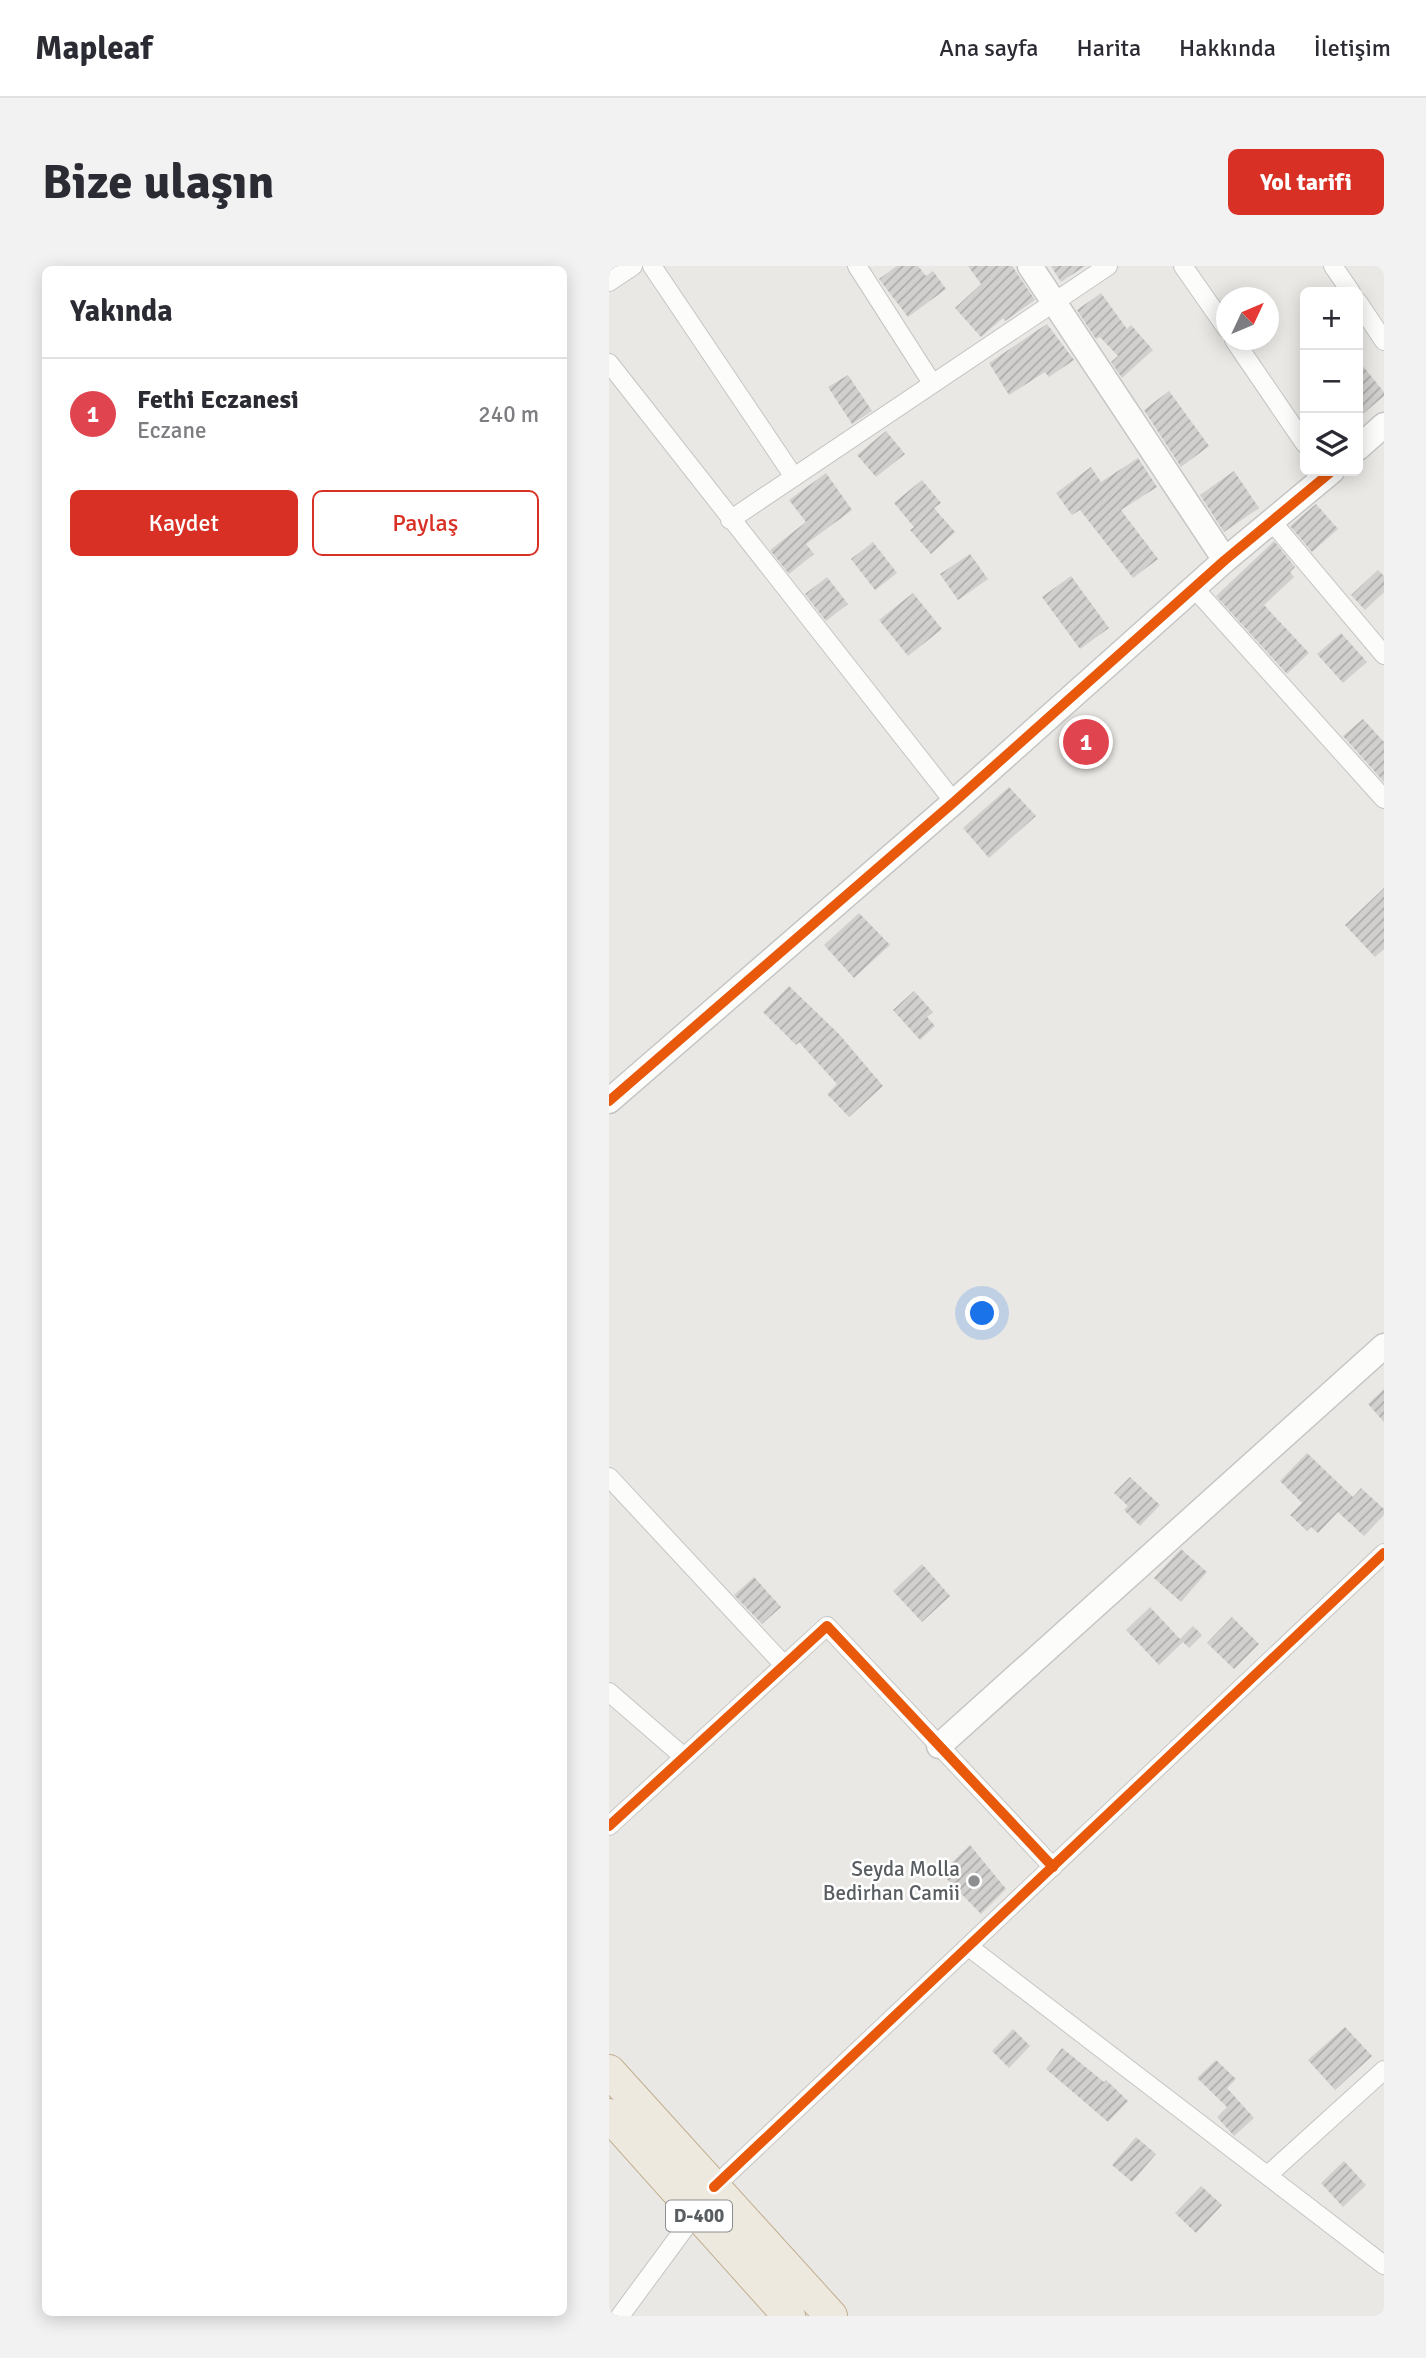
<!DOCTYPE html>
<html lang="tr">
<meta charset="utf-8">
<style>
body{margin:0;font-family:Signika,sans-serif;background:#f2f2f3;color:#2b2b33}
.controls{position:absolute;right:21px;top:21px;display:grid;overflow:hidden;border-radius:10px;box-shadow:0 4px 18px #0003}
.controls button{width:63px;height:63px;display:grid;place-items:center;padding:0;border:0;border-bottom:2px solid #e1e1e2;background:#fff;color:#2b2b33;font:35px sans-serif}
.compass{position:absolute;left:607px;top:21px;width:63px;height:63px;border-radius:50%;background:#fff;box-shadow:0 4px 18px #0003;rotate:46deg}
.you{position:absolute;left:374px;top:1048px;width:24px;height:24px;margin:-18px;border:5px solid #fff;border-radius:50%;background:#1a73e8;box-shadow:0 0 0 10px #1a73e833}
.badge{display:grid;place-items:center;width:46px;height:46px;border-radius:50%;background:#d93025;color:#fff;font-size:23px;font-weight:700}
.pin{position:absolute;translate:-50% -50%;border:4px solid #fff;box-shadow:0 2px 7px #0006}
.list{margin:0;padding:0;list-style:none}
h2{display:flex;justify-content:space-between;align-items:center;height:91px;margin:0;padding:0 28px;font-size:30px}
h2 small{font-size:23px;font-weight:400;color:#7c7c81}
.list li{display:grid;grid-template-columns:46px 1fr auto;gap:21px;align-items:center;box-sizing:border-box;height:112px;padding:0 28px;border-top:2px solid #e1e1e2}
.list b{display:block;font-size:26px;white-space:nowrap}
.list p{margin:0;font-size:23px;white-space:nowrap;color:#7c7c81}
.list em{font-size:23px;font-style:normal;color:#7c7c81}
.actions{display:flex;gap:14px;padding:21px 28px}
.actions a{flex:1;padding:16px 0;border:2px solid #d93025;border-radius:10px;text-align:center;font-size:24px;color:#d93025}
.actions .main{background:#d93025;color:#fff}
.icon{flex:none;width:38px;height:38px;fill:none;stroke:currentColor;stroke-width:2;stroke-linecap:round;stroke-linejoin:round}
.map{position:relative;flex:none;width:775px;height:2050px;overflow:hidden;border-radius:10px}
header{display:flex;align-items:center;gap:42px;box-sizing:border-box;height:98px;padding:0 35px;background:#fff;border-bottom:2px solid #e1e1e2}
header strong{font-size:33px}
nav{display:flex;gap:38px;margin-inline-start:auto;font-size:24px}
.intro{display:flex;align-items:center;justify-content:space-between;box-sizing:border-box;height:168px;padding:0 42px}
h1{margin:0;font-size:49px}
.button{padding:18px 32px;border-radius:10px;background:#d93025;color:#fff;font-size:24px;font-weight:700}
main{display:flex;gap:42px;padding:0 42px}
aside{flex:1;background:#fff;border-radius:10px;box-shadow:0 4px 18px #0003}
.map>svg:first-child{display:block}
.building{fill:url(#building-hatch)}
.lines{fill:none;stroke-linecap:round;stroke-linejoin:round}
.street-casing{stroke:#c5c5c4;stroke-width:20}
.secondary-casing{stroke:#c6c6c6;stroke-width:27}
.highway-casing{stroke:#c1ae91;stroke-width:34}
.street{stroke:#fcfcfb;stroke-width:18}
.secondary{stroke:#fcfcfb;stroke-width:24}
.highway{stroke:#eee9df;stroke-width:32}
.cycleway-casing{stroke:#fff;stroke-width:15}
.cycleway{stroke:#e8590c;stroke-width:10}
.poi-dot{fill:#8c8e90;stroke:#fff;stroke-width:2.5}
.labels{text-anchor:middle;dominant-baseline:central;stroke-width:5;stroke-linejoin:round;paint-order:stroke}
.shield{fill:#fff;stroke:#8b8e91;stroke-width:2}
.shield-label{font-size:19px;font-weight:bold;fill:#595e62}
.poi-label{font-size:21px;fill:#595e62;stroke:#fff;text-anchor:end}
</style>
<header>
<strong>Mapleaf</strong>
<nav><a>Ana sayfa</a><a>Harita</a><a>Hakkında</a><a>İletişim</a></nav>
</header>
<div class="intro"><h1>Bize ulaşın</h1><a class="button">Yol tarifi</a></div>
<main>
<aside>
<h2>Yakında<small></small></h2>
<ul class="list">
<li><span class="badge" style="background:#e0444e">1</span><div><b>Fethi Eczanesi</b><p>Eczane</p></div><em>240 m</em></li>
</ul>
<div class="actions"><a class="main">Kaydet</a><a>Paylaş</a></div>
</aside>
<div class="map">
<svg width="775" height="2050" viewBox="0 0 775 2050">
<defs>
<pattern id="building-hatch" width="6" height="6" patternUnits="userSpaceOnUse" patternTransform="scale(1.75)"><rect width="6" height="6" fill="#d1d0ce"/><path d="M-1 1l2-2M0 6l6-6M5 7l2-2" fill="none" stroke="#adacab"/></pattern>
</defs>
<rect width="100%" height="100%" fill="#eae8e4"/>
<!-- building -->
<g class="building">
<path d="M 288,0 L 309,0 L 317,10 L 324,5 L 337,23 L 299,51 L 270,13 Z"/>
<path d="M 359,0 L 403,0 L 426,34 L 396,55 L 394,52 L 372,71 L 346,42 L 372,18 Z"/>
<path d="M 442,0 L 476,0 L 452,16 Z"/>
<path d="M 492,27 L 518,63 L 522,59 L 544,84 L 513,112 L 502,96 L 509,90 L 491,71 L 487,73 L 468,44 Z"/>
<path d="M 438,58 L 465,94 L 440,111 L 436,106 L 400,129 L 380,97 Z"/>
<path d="M 749,94 L 775,126 L 775,130 L 749,152 Z"/>
<path d="M 239,109 L 263,145 L 243,158 L 219,121 Z"/>
<path d="M 560,125 L 600,180 L 572,201 L 535,144 Z"/>
<path d="M 277,165 L 296,188 L 267,211 L 248,189 Z"/>
<path d="M 529,192 L 548,221 L 512,244 L 549,293 L 524,312 L 471,244 L 463,249 L 447,227 L 482,201 L 492,216 Z"/>
<path d="M 625,205 L 650,242 L 615,266 L 591,229 Z"/>
<path d="M 217,207 L 243,244 L 197,278 L 205,288 L 180,308 L 161,284 L 197,256 L 180,234 Z"/>
<path d="M 313,214 L 332,237 L 325,242 L 346,266 L 322,288 L 301,264 L 305,261 L 285,237 Z"/>
<path d="M 707,238 L 729,263 L 703,286 L 681,260 Z"/>
<path d="M 665,275 L 686,301 L 681,306 L 685,311 L 655,339 L 700,387 L 678,408 L 607,330 Z"/>
<path d="M 264,276 L 288,307 L 266,324 L 242,293 Z"/>
<path d="M 361,288 L 379,313 L 349,334 L 331,308 Z"/>
<path d="M 769,304 L 775,310 L 775,326 L 756,344 L 742,329 Z"/>
<path d="M 462,310 L 500,362 L 471,383 L 433,331 Z"/>
<path d="M 218,311 L 239,338 L 217,355 L 196,328 Z"/>
<path d="M 304,327 L 333,363 L 299,390 L 270,354 Z"/>
<path d="M 732,367 L 758,396 L 734,417 L 708,388 Z"/>
<path d="M 754,453 L 775,476 L 775,516 L 734,470 Z"/>
<path d="M 400,521 L 427,550 L 380,592 L 354,562 Z"/>
<path d="M 775,622 L 775,683 L 766,691 L 736,659 Z"/>
<path d="M 250,647 L 281,679 L 245,712 L 215,679 Z"/>
<path d="M 180,720 L 230,768 L 274,820 L 240,851 L 218,828 L 228,818 L 190,776 L 187,779 L 154,746 Z"/>
<path d="M 305,725 L 324,746 L 318,751 L 326,760 L 311,774 L 284,744 Z"/>
<path d="M 775,1123 L 775,1156 L 759,1138 Z"/>
<path d="M 698,1187 L 744,1231 L 752,1222 L 775,1243 L 775,1249 L 755,1270 L 729,1246 L 709,1267 L 702,1261 L 698,1265 L 681,1249 L 693,1237 L 671,1215 Z"/>
<path d="M 521,1211 L 551,1239 L 531,1260 L 515,1244 L 519,1240 L 505,1227 Z"/>
<path d="M 572,1283 L 598,1306 L 572,1336 L 545,1312 Z"/>
<path d="M 313,1298 L 341,1330 L 313,1356 L 284,1325 Z"/>
<path d="M 145,1311 L 172,1341 L 153,1358 L 125,1329 Z"/>
<path d="M 541,1341 L 571,1373 L 584,1360 L 593,1369 L 580,1382 L 574,1376 L 550,1399 L 517,1364 Z"/>
<path d="M 623,1351 L 650,1378 L 625,1403 L 598,1377 Z"/>
<path d="M 361,1579 L 397,1623 L 372,1648 L 332,1607 Z"/>
<path d="M 736,1761 L 763,1790 L 726,1824 L 699,1794 Z"/>
<path d="M 404,1763 L 421,1780 L 400,1802 L 383,1785 Z"/>
<path d="M 453,1782 L 495,1816 L 497,1814 L 519,1835 L 499,1856 L 437,1803 Z"/>
<path d="M 607,1794 L 627,1813 L 618,1822 L 645,1852 L 625,1870 L 608,1851 L 618,1841 L 588,1812 Z"/>
<path d="M 527,1871 L 547,1888 L 523,1916 L 503,1899 Z"/>
<path d="M 735,1895 L 757,1919 L 734,1941 L 712,1917 Z"/>
<path d="M 592,1920 L 613,1939 L 587,1967 L 566,1947 Z"/>
</g>
<g class="lines">
<!-- street casing -->
<g class="street-casing">
<g id="street">
<path d="M 43,0 L 185,211"/>
<path d="M 248,0 L 323,117"/>
<path d="M 574,0 L 618,63"/>
<path d="M 724,0 L 742,26"/>
<path d="M 0,16 L 24,0"/>
<path d="M 749,36 L 775,75"/>
<path d="M 625,74 L 696,178"/>
<path d="M 0,97 L 345,536"/>
<path d="M 121,254 L 499,0"/>
<path d="M 664,257 L 775,389"/>
<path d="M 586,323 L 775,533"/>
<path d="M 0,1211 L 175,1399"/>
<path d="M 0,1426 L 75,1491"/>
<path d="M 0,1560 L 218,1360 L 444,1601"/>
<path d="M 360,1681 L 775,1999"/>
<path d="M 660,1908 L 775,1804"/>
<path d="M 105,1921 L 775,1287"/>
<path d="M 11,2050 L 87,1947"/>
</g>
</g>
<!-- secondary casing -->
<g class="secondary-casing">
<g id="secondary">
<path d="M 421,0 L 616,294"/>
<path d="M 749,182 L 775,159"/>
<path d="M 0,835 L 345,536 L 616,294 L 723,205"/>
<path d="M 330,1480 L 775,1080"/>
</g>
</g>
<!-- highway casing -->
<g class="highway-casing">
<g id="highway">
<path d="M 0,1805 L 222,2050"/>
<path d="M 0,1849 L 180,2050"/>
</g>
</g>
<!-- street -->
<use href="#street" class="street"/>
<!-- secondary -->
<use href="#secondary" class="secondary"/>
<!-- highway -->
<use href="#highway" class="highway"/>
<!-- cycleway casing -->
<g class="cycleway-casing">
<g id="cycleway">
<path d="M 0,835 L 345,536 L 616,294 L 723,205"/>
<path d="M 0,1560 L 218,1360 L 444,1601"/>
<path d="M 105,1921 L 775,1287"/>
</g>
</g>
<!-- cycleway -->
<use href="#cycleway" class="cycleway"/>
</g>
<!-- markers -->
<circle class="poi-dot" cx="365" cy="1615" r="7"/>
<g class="labels">
<!-- shield labels -->
<rect class="shield" x="57" y="1934.5" width="66" height="31" rx="5"/>
<g class="shield-label">
<text x="90" y="1950">D-400</text>
</g>
<!-- poi labels -->
<g class="poi-label">
<text x="351" y="1603">Seyda Molla<tspan x="351" dy="24">Bedirhan Camii</tspan></text>
</g>
</g>
</svg>
<div class="controls">
<button>+</button>
<button>−</button>
<button><svg class="icon" aria-label="layers" viewBox="0 0 24 24"><path d="M12 4l9 5-9 5-9-5zM3 14l9 5 9-5"/></svg></button>
</div>
<svg class="compass" viewBox="-18 -18 36 36"><path d="M0-13l5 13h-10z" fill="#e53935"/><path d="M0 13l5-13h-10z" fill="#7c7c81"/></svg>
<div class="you"></div>
<div class="pin badge" style="left:477px;top:476px;background:#e0444e">1</div>
</div>
</main>
